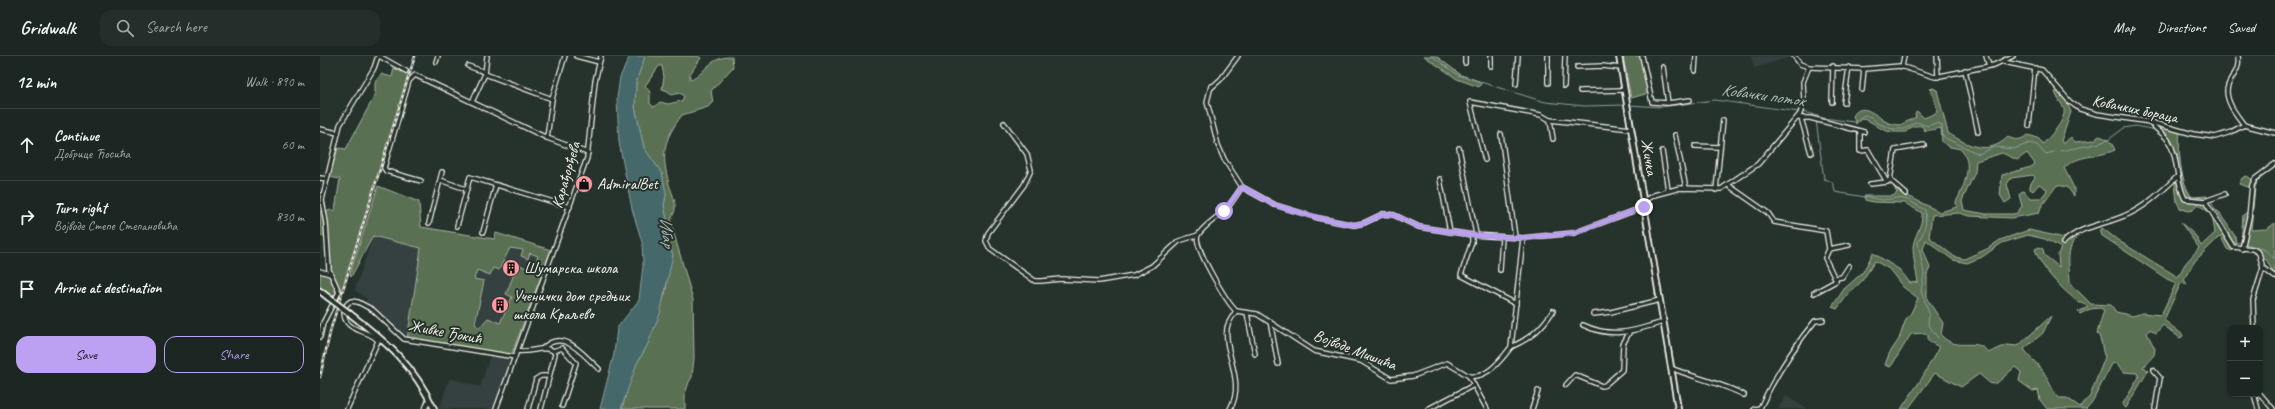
<!DOCTYPE html>
<meta charset="utf-8">
<style>
body{margin:0;font-family:Caveat,sans-serif;background:#252e2a;color:#f1f3f6}
.controls{position:absolute;right:12px;bottom:12px;display:grid;overflow:hidden;border-radius:8px;box-shadow:0 1px 3px #0004}
.controls button{width:36px;height:36px;display:grid;place-items:center;padding:0;border:0;border-bottom:1px solid #3a4340;background:#1c2622;color:#f1f3f6;font:20px sans-serif}
.stop{position:absolute;width:12px;height:12px;margin:-9px;border:3px solid #bca0f2;border-radius:50%;background:#fff}
.stop.end{background:#bca0f2;border-color:#fff;box-shadow:0 1px 4px #0008}
.list{margin:0;padding:0;list-style:none}
h2{display:flex;justify-content:space-between;align-items:center;height:52px;margin:0;padding:0 16px;font-size:17px}
h2 small{font-size:13px;font-weight:400;color:#a0a5a5}
.list li{display:grid;grid-template-columns:26px 1fr auto;gap:12px;align-items:center;box-sizing:border-box;height:72px;padding:0 16px;border-top:1px solid #3a4340}
.list b{display:block;font-size:15px;white-space:nowrap}
.list p{margin:0;font-size:13px;white-space:nowrap;color:#a0a5a5}
.list em{font-size:13px;font-style:normal;color:#a0a5a5}
.actions{display:flex;gap:8px;padding:12px 16px}
.actions a{flex:1;padding:9px 0;border:1px solid #bca0f2;border-radius:12px;text-align:center;font-size:14px;color:#bca0f2}
.actions .main{background:#bca0f2;color:#111}
.icon{flex:none;width:22px;height:22px;fill:none;stroke:currentColor;stroke-width:2;stroke-linecap:round;stroke-linejoin:round}
.map{position:relative;flex:none;width:1955px;height:353px;overflow:hidden}
header{display:flex;align-items:center;gap:24px;box-sizing:border-box;height:56px;padding:0 20px;background:#1c2622;border-bottom:1px solid #3a4340}
header strong{font-size:19px}
nav{display:flex;gap:22px;margin-inline-start:auto;font-size:14px}
.search{width:280px;height:36px;background:#252e2a;display:flex;align-items:center;gap:10px;box-sizing:border-box;padding:0 14px;border-radius:12px;color:#a0a5a5;font-size:15px}
main{display:flex}
aside{flex:1;background:#1c2622}
.map>svg:first-child{display:block}
.built{fill:#344140}
.green{fill:#5a6f52;stroke:#a7b09d;fill-rule:evenodd}
.water{fill:#45686b;stroke:#8b9f9d}
.lines{fill:none;stroke-linecap:round;stroke-linejoin:round}
.stream{stroke:#8b9f9d;stroke-width:1}
.minor-casing{stroke:#f4f1e8;stroke-width:6}
.major-casing{stroke:#f4f1e8;stroke-width:8}
.minor{stroke:#26332d;stroke-width:3.5}
.major{stroke:#26332d;stroke-width:4.5}
.rail-casing{stroke:#f4f1e8;stroke-width:2.5}
.rail{stroke:#26332d;stroke-width:1;stroke-dasharray:3;stroke-linecap:butt}
.major-bridge-casing{stroke:#f4f1e8;stroke-width:8;stroke-linecap:butt}
.major-bridge{stroke:#26332d;stroke-width:4.5}
.route{stroke:#bca0f2;stroke-width:5}
.labels{text-anchor:middle;dominant-baseline:central;stroke-width:4;stroke-linejoin:round;paint-order:stroke}
.street-label{font-size:16px;fill:#f4f1e8;stroke:#26332d}
.poi-label{font-size:16px;fill:#f4f1e8;stroke:#26332d;text-anchor:start}
.water-label{font-size:17px;font-style:italic;fill:#aebab6;stroke:#26332d}
</style>
<header>
<strong>Gridwalk</strong>
<div class="search"><svg class="icon" aria-label="search" viewBox="0 0 24 24"><circle cx="10" cy="10" r="6"/><path d="M15 15l6 6"/></svg>Search here</div>
<nav><a>Map</a><a>Directions</a><a>Saved</a></nav>
</header>
<main>
<aside>
<h2>12 min<small>Walk · 890 m</small></h2>
<ul class="list">
<li><svg class="icon" aria-label="ahead" viewBox="0 0 24 24"><path d="M12 20V5M6 11l6-6 6 6"/></svg><div><b>Continue</b><p>Добрице Ћосића</p></div><em>60 m</em></li>
<li><svg class="icon" aria-label="right" viewBox="0 0 24 24"><path d="M7 20v-9h11M14 6l5 5-5 5"/></svg><div><b>Turn right</b><p>Војводе Степе Степановића</p></div><em>830 m</em></li>
<li><svg class="icon" aria-label="arrive" viewBox="0 0 24 24"><path d="M6 21V4h12l-3 4 3 4H6"/></svg><div><b>Arrive at destination</b></div></li>
</ul>
<div class="actions"><a class="main">Save</a><a>Share</a></div>
</aside>
<div class="map">
<svg width="1955" height="353" viewBox="0 0 1955 353">
<rect width="100%" height="100%" fill="#26332d"/>
<filter id="ink" filterUnits="userSpaceOnUse"><feTurbulence type="fractalNoise" baseFrequency=".025" numOctaves="2"/><feDisplacementMap in="SourceGraphic" scale="8" xChannelSelector="R" yChannelSelector="G"/><feConvolveMatrix kernelMatrix="1 2 1 2 8 2 1 2 1" color-interpolation-filters="sRGB"/></filter>
<g filter="url(#ink)">
<!-- built -->
<g class="built">
<path d="M 1431,0 L 1474,0 L 1434,12 Z"/>
<path d="M 104,171 L 215,189 L 231,194 L 201,272 L 194,299 L 84,283 L 53,254 L 44,249 L 47,243 L 35,234 L 53,180 L 101,192 Z"/>
<path d="M 171,297 L 195,301 L 176,353 L 119,353 L 130,322 L 160,331 Z"/>
<path d="M 1466,340 L 1487,353 L 1458,353 Z"/>
</g>
<!-- green -->
<g class="green">
<path d="M 325,0 L 378,0 L 381,2 L 370,18 L 370,24 C 383,21 388,0 412,1 L 413,11 L 391,35 L 393,46 L 388,51 L 362,59 C 343,85 341,97 349,128 C 351,135 356,145 355,152 C 355,158 351,160 351,167 L 373,244 L 374,302 L 372,321 L 369,326 L 365,338 L 365,353 L 302,353 L 309,327 L 317,307 L 327,290 L 346,235 L 349,209 L 353,199 L 348,186 L 349,173 L 344,150 L 346,138 L 342,118 L 324,92 L 315,51 L 316,26 ZM 339,10 L 342,10 L 344,21 L 342,33 L 348,35 L 351,39 L 360,37 L 364,40 L 362,45 L 348,48 L 340,46 L 334,51 L 330,48 L 330,36 L 325,30 Z"/>
<path d="M 1104,0 L 1116,0 L 1141,19 L 1162,26 L 1159,31 L 1137,23 Z"/>
<path d="M 1303,0 L 1322,0 L 1329,37 L 1311,42 Z"/>
<path d="M 74,12 L 90,19 L 22,235 L 9,242 L 0,234 L 0,215 L 10,218 L 7,185 L 0,178 L 0,155 L 15,154 L 20,123 L 9,121 L 18,92 L 26,93 L 55,39 L 55,26 L 61,18 L 72,21 Z"/>
<path d="M 1613,32 L 1617,34 L 1628,77 C 1649,90 1668,100 1688,81 C 1696,85 1701,84 1708,79 L 1718,82 L 1723,88 C 1730,80 1746,65 1744,53 C 1742,47 1737,43 1735,36 L 1743,37 L 1751,56 L 1741,85 L 1743,88 L 1751,81 L 1755,86 L 1774,84 L 1779,80 C 1787,82 1792,86 1795,94 C 1778,102 1758,98 1744,112 L 1754,132 L 1754,140 L 1747,131 L 1737,129 L 1721,151 L 1719,157 L 1692,162 L 1649,160 L 1639,157 L 1612,159 L 1609,181 L 1635,201 L 1644,203 L 1667,193 L 1680,184 L 1709,174 L 1749,183 L 1756,178 L 1759,180 C 1744,191 1750,211 1750,227 L 1771,248 L 1791,249 L 1796,256 L 1813,260 L 1822,257 L 1841,259 L 1856,227 L 1847,223 L 1781,179 L 1779,175 L 1782,172 L 1799,185 L 1858,221 L 1865,208 L 1879,192 L 1861,167 L 1875,179 L 1881,190 L 1895,177 L 1892,158 L 1877,148 L 1873,154 L 1868,155 L 1860,152 L 1857,146 L 1855,128 L 1859,119 L 1853,98 L 1840,72 L 1846,69 L 1860,75 C 1858,93 1860,127 1872,141 L 1887,140 L 1885,145 L 1895,155 L 1898,155 L 1915,180 L 1916,188 L 1912,195 L 1907,193 L 1901,181 L 1898,182 L 1875,205 L 1864,223 L 1867,229 L 1861,227 L 1844,264 L 1863,279 L 1862,281 L 1860,282 L 1843,269 L 1836,277 L 1830,273 L 1827,277 L 1835,293 L 1834,299 L 1823,311 L 1828,315 L 1806,352 L 1802,349 L 1819,321 L 1817,317 L 1803,316 L 1797,307 L 1792,308 L 1772,346 L 1766,353 L 1727,353 L 1720,344 L 1718,334 L 1713,335 L 1699,325 L 1701,316 L 1695,311 L 1677,327 L 1671,328 L 1659,318 L 1641,331 L 1615,317 L 1588,353 L 1581,353 L 1602,322 L 1619,291 L 1608,285 L 1608,279 L 1605,277 L 1591,278 L 1572,309 L 1570,311 L 1565,309 L 1569,298 L 1579,283 L 1586,263 L 1591,257 L 1598,242 L 1583,231 L 1569,213 L 1555,205 L 1542,225 L 1530,236 L 1517,253 L 1512,251 L 1524,233 L 1543,216 L 1553,197 L 1580,214 L 1590,227 L 1598,226 C 1596,215 1593,202 1593,191 C 1594,179 1603,170 1602,157 L 1585,147 L 1553,146 L 1545,144 L 1544,140 L 1573,140 L 1577,137 L 1572,127 L 1574,126 L 1590,141 L 1620,156 L 1637,151 L 1636,146 C 1644,131 1654,107 1641,93 L 1630,91 L 1622,86 L 1621,72 L 1605,75 L 1602,70 C 1595,69 1590,71 1586,76 C 1578,76 1569,77 1562,73 C 1554,69 1551,64 1541,63 L 1536,68 L 1533,60 C 1542,45 1555,59 1565,65 C 1569,68 1575,68 1580,69 L 1596,61 L 1595,58 L 1597,55 L 1604,62 L 1616,57 L 1617,52 L 1610,33 ZM 1682,97 L 1697,104 L 1707,97 L 1715,108 L 1711,111 L 1682,119 L 1680,139 L 1685,147 L 1691,143 L 1687,128 L 1691,122 L 1713,119 L 1715,121 L 1710,129 L 1710,133 L 1713,135 L 1719,128 L 1727,133 L 1726,136 L 1721,142 L 1710,142 L 1704,135 L 1701,136 L 1699,139 L 1702,150 L 1697,157 L 1693,158 L 1666,158 L 1644,154 L 1642,145 L 1655,116 L 1656,105 ZM 1708,179 L 1725,183 L 1741,192 L 1738,198 L 1739,211 L 1724,199 L 1723,193 L 1719,191 L 1715,193 C 1721,213 1741,232 1757,245 C 1760,248 1764,247 1768,251 L 1758,256 L 1760,258 L 1770,253 L 1780,252 L 1784,254 L 1777,277 C 1783,285 1781,293 1785,301 L 1770,340 L 1760,351 L 1747,342 L 1739,342 C 1731,333 1729,324 1723,315 C 1717,307 1709,301 1704,293 L 1723,277 L 1731,260 L 1698,290 L 1687,289 L 1668,297 C 1658,279 1637,298 1621,279 L 1623,267 L 1607,243 L 1607,218 L 1610,212 L 1603,193 L 1606,184 L 1633,204 L 1647,207 L 1662,201 L 1682,187 Z"/>
<path d="M 1927,120 L 1937,127 L 1935,131 L 1931,174 L 1947,173 L 1955,167 L 1955,220 L 1946,203 L 1942,205 C 1938,194 1933,193 1922,193 L 1921,189 L 1923,159 L 1930,154 L 1931,132 L 1919,128 L 1922,122 Z"/>
<path d="M 58,130 L 99,146 L 101,171 L 174,183 L 176,177 L 231,194 L 191,300 L 87,284 L 101,192 L 53,180 L 31,221 L 30,218 ZM 190,192 L 203,194 L 201,200 L 208,203 L 210,197 L 218,200 L 212,215 L 198,208 L 186,238 L 192,241 L 180,267 L 168,262 L 159,272 L 155,268 L 164,225 L 154,223 L 157,214 L 170,219 L 173,212 L 179,214 Z"/>
</g>
<!-- water -->
<path class="water" d="M 310,0 L 325,0 L 316,26 L 315,51 L 324,92 L 342,117 L 346,138 L 344,150 L 349,173 L 348,186 L 353,199 L 340,258 L 327,290 L 317,307 L 301,353 L 280,353 L 294,298 L 297,272 L 319,244 L 323,210 L 322,186 L 312,153 L 299,86 L 297,42 L 300,21 Z"/>
<g class="lines">
<!-- stream -->
<g class="stream">
<path d="M 1112,0 L 1138,19 L 1225,46 L 1265,50 L 1306,49"/>
<path d="M 1309,49 L 1341,51 L 1395,44 L 1479,56"/>
<path d="M 1482,56 L 1492,58 L 1494,62"/>
<path d="M 1492,58 L 1503,62 L 1534,66 L 1544,59 L 1551,61 L 1557,67 L 1572,73 L 1585,73 L 1596,66 L 1608,70 L 1616,67 L 1622,69 L 1623,80 L 1627,83 L 1659,98 L 1674,91 L 1694,93 L 1710,87 L 1717,89 L 1725,98 L 1734,96"/>
<path d="M 1496,64 L 1504,123 C 1513,125 1514,128 1515,136 L 1563,144 L 1578,142 L 1588,144 L 1605,154 C 1607,167 1605,175 1598,186 L 1604,218 L 1601,235 L 1609,257 L 1608,268 L 1618,282"/>
<path d="M 1841,75 L 1844,75 C 1850,83 1855,91 1858,100 C 1863,115 1861,129 1871,142"/>
<path d="M 1740,95 L 1776,88 L 1788,84 L 1804,72 L 1815,70 L 1836,74"/>
<path d="M 1874,142 L 1887,143"/>
<path d="M 1890,144 L 1913,186 L 1920,187"/>
<path d="M 1926,188 L 1945,194 L 1955,203"/>
</g>
<!-- minor casing -->
<g class="minor-casing">
<g id="minor">
<path d="M 59,0 L 86,15"/>
<path d="M 256,0 L 279,6"/>
<path d="M 1322,0 L 1332,46 L 1348,47 L 1370,44"/>
<path d="M 1474,0 L 1480,8 L 1489,11 L 1544,13 L 1580,10 L 1615,21 L 1674,9 L 1693,0"/>
<path d="M 1617,0 L 1618,21"/>
<path d="M 1666,0 L 1669,10"/>
<path d="M 1918,0 C 1921,18 1907,22 1907,35 C 1907,48 1917,59 1924,69"/>
<path d="M 116,6 L 118,0"/>
<path d="M 1684,6 L 1722,14 L 1750,46 L 1760,53 L 1777,58 L 1830,66 L 1873,78 L 1895,81 L 1911,76 L 1924,69 L 1955,77"/>
<path d="M 1145,7 L 1145,0"/>
<path d="M 148,10 L 165,16"/>
<path d="M 1171,10 L 1171,0"/>
<path d="M 1257,11 L 1282,10 L 1301,12"/>
<path d="M 1343,11 L 1348,47"/>
<path d="M 1582,11 L 1584,0"/>
<path d="M 1645,14 L 1658,76"/>
<path d="M 1375,15 L 1376,0"/>
<path d="M 165,18 L 232,43"/>
<path d="M 1228,27 L 1228,0"/>
<path d="M 1196,28 L 1198,0"/>
<path d="M 891,30 L 887,46 L 898,89 L 904,103 L 922,131 L 955,149 L 998,162 L 1034,169 L 1044,167 L 1063,158 L 1074,159 L 1099,171 L 1152,179 L 1203,182 L 1254,177 L 1324,151"/>
<path d="M 1244,30 L 1245,0"/>
<path d="M 891,32 L 901,23 L 918,0"/>
<path d="M 1542,34 L 1544,13"/>
<path d="M 1260,35 L 1305,34"/>
<path d="M 152,46 L 165,18 L 167,0"/>
<path d="M 1512,46 L 1513,10"/>
<path d="M 1524,47 L 1529,11"/>
<path d="M 1477,62 L 1490,62 L 1544,76"/>
<path d="M 1481,62 L 1491,97"/>
<path d="M 1230,64 L 1233,83"/>
<path d="M 1830,66 C 1835,73 1843,77 1848,84 C 1859,101 1855,125 1865,143 L 1885,145 L 1913,191 L 1933,193 L 1939,197 L 1943,212 L 1933,244 L 1934,272"/>
<path d="M 684,67 L 707,98 L 711,114 L 704,129 L 668,177 L 666,185 L 670,193 L 715,225 L 721,225 L 741,223 L 779,225 L 814,219 L 832,210 L 859,185 L 878,179"/>
<path d="M 1709,70 L 1715,12"/>
<path d="M 0,73 L 18,77"/>
<path d="M 1540,75 L 1540,95 L 1548,94 L 1567,126 L 1570,124 L 1575,94 L 1604,89"/>
<path d="M 1181,78 L 1195,181"/>
<path d="M 1355,79 L 1366,132"/>
<path d="M 227,82 L 232,43 L 245,0"/>
<path d="M 1375,90 L 1399,91"/>
<path d="M 1139,92 L 1156,178"/>
<path d="M 1342,95 L 1348,134"/>
<path d="M 1165,104 L 1150,46 L 1221,59 L 1230,64 L 1311,73"/>
<path d="M 0,122 L 7,123"/>
<path d="M 1120,123 L 1130,176"/>
<path d="M 120,124 L 146,133"/>
<path d="M 1570,124 L 1586,138"/>
<path d="M 101,125 L 66,115 L 64,112 L 89,25 L 95,19 L 227,82 L 268,97"/>
<path d="M 1550,128 L 1567,126"/>
<path d="M 1408,129 L 1448,157 L 1454,166 L 1506,175 L 1509,193 L 1505,202 L 1516,225 L 1494,237"/>
<path d="M 1396,134 L 1403,64"/>
<path d="M 1323,145 L 1334,139 L 1360,132 L 1401,133 L 1438,108 L 1480,58 L 1484,45 L 1483,26 L 1489,11"/>
<path d="M 1885,145 L 1905,138"/>
<path d="M 109,167 L 122,116"/>
<path d="M 137,170 L 150,121 L 250,151"/>
<path d="M 163,176 L 176,129"/>
<path d="M 1152,179 L 1152,186 L 1141,219 L 1196,248"/>
<path d="M 1743,187 C 1760,170 1783,169 1804,160 C 1825,152 1843,134 1859,119"/>
<path d="M 1509,193 L 1529,189"/>
<path d="M 1922,193 L 1929,161 L 1932,129 L 1935,123 L 1955,108"/>
<path d="M 1943,212 L 1955,221"/>
<path d="M 1180,214 L 1182,181"/>
<path d="M 0,215 L 10,218"/>
<path d="M 1515,222 L 1522,221 L 1529,210"/>
<path d="M 916,255 L 937,258 L 994,295 L 1041,305 L 1071,323 L 1093,320 L 1127,307 L 1149,320 L 1167,353"/>
<path d="M 916,255 C 907,246 872,189 878,179 C 885,168 899,161 908,151 C 913,145 917,138 922,131"/>
<path d="M 927,257 L 935,298"/>
<path d="M 1273,258 L 1291,256 L 1340,244"/>
<path d="M 950,265 L 958,308"/>
<path d="M 1263,269 C 1292,283 1314,275 1343,266"/>
<path d="M 0,281 L 3,267 L 19,236 L 9,214 L 6,167 L 2,144 L 20,69 L 54,12 L 58,0"/>
<path d="M 1191,291 C 1211,282 1221,273 1233,255"/>
<path d="M 223,292 C 244,272 262,298 279,313"/>
<path d="M 197,295 C 211,297 223,289 234,295 L 235,298 L 221,353"/>
<path d="M 233,295 L 242,292 L 256,307 L 242,350"/>
<path d="M 1351,312 C 1375,322 1401,327 1424,339"/>
<path d="M 1833,314 L 1840,322 L 1835,353"/>
<path d="M 1149,320 C 1167,323 1181,304 1191,291 L 1203,182"/>
<path d="M 1246,329 L 1255,319 L 1282,330 L 1285,329 L 1302,314 L 1303,288 L 1309,277"/>
<path d="M 1934,338 L 1938,353"/>
<path d="M 1940,338 L 1953,353"/>
<path d="M 27,353 L 58,285 C 50,273 23,277 24,255 C 25,250 27,247 31,245 L 38,246 L 53,254 L 84,283 L 195,301"/>
<path d="M 105,353 L 109,343"/>
<path d="M 176,353 L 267,102 L 275,25 L 281,0"/>
<path d="M 208,353 L 216,323 L 221,320 L 229,320"/>
<path d="M 910,353 C 926,326 903,296 907,272 C 908,266 913,260 916,255"/>
<path d="M 1108,353 L 1154,329"/>
<path d="M 1212,353 L 1218,335"/>
<path d="M 1434,353 L 1440,352 C 1455,320 1473,292 1495,265 L 1503,264"/>
</g>
</g>
<!-- major casing -->
<g class="major-casing">
<g id="major">
<path d="M 1299,0 L 1358,353"/>
<path d="M 0,235 L 9,242"/>
<path d="M 29,257 C 66,286 94,309 114,353"/>
</g>
</g>
<!-- minor -->
<use href="#minor" class="minor"/>
<!-- major -->
<use href="#major" class="major"/>
<!-- rail casing -->
<g class="rail-casing">
<path id="rail" d="M 0,321 L 11,272 L 95,0"/>
</g>
<!-- rail -->
<use href="#rail" class="rail"/>
<!-- major-bridge casing -->
<g class="major-bridge-casing">
<path id="major-bridge" d="M 9,242 L 29,257"/>
</g>
<!-- major-bridge -->
<use href="#major-bridge" class="major-bridge"/>
</g>
</g>
<g class="lines" filter="url(#ink)">
<!-- route -->
<path class="route" d="M 904,155 L 922,131 L 955,149 L 998,162 L 1034,169 L 1044,167 L 1063,158 L 1074,159 L 1099,171 L 1152,179 L 1203,182 L 1254,177 L 1324,151"/>
</g>
<!-- icons -->
<defs>
<g id="shop-disc" transform="scale(0.9)"><circle r="9.5" fill="#ff9aa2" stroke="#26332d"/><path d="M-5-2.5h2.3a2.7 3.5 0 0 1 5.4 0H5L5.5 6h-11ZM-1.5-2.5h3a1.5 2.3 0 0 0-3 0Z" fill="#111"/></g>
<g id="building-disc" transform="scale(0.9)"><circle r="9.5" fill="#ff9aa2" stroke="#26332d"/><path d="M-4-6H4V6H1V3H-1V6H-4ZM-2.5-4.3h1.7v1.8h-1.7ZM.8-4.3h1.7v1.8H.8ZM-2.5-1h1.7V.8h-1.7ZM.8-1h1.7V.8H.8Z" fill="#111"/></g>
</defs>
<g fill-rule="evenodd">
<use href="#shop-disc" x="264" y="128"/>
<use href="#building-disc" x="191" y="212"/>
<use href="#building-disc" x="180" y="249"/>
</g>
<g class="labels">
<!-- street labels -->
<g class="street-label">
<text transform="translate(1815 53) rotate(12)">Ковачких бораца</text>
<text transform="translate(1329 101) rotate(81)">Жичка</text>
<text transform="translate(246 119) rotate(-74)">Карађорђева</text>
<text transform="translate(125 276) rotate(11)">Живке Ђокић</text>
<text transform="translate(1035 294) rotate(21)">Војводе Мишића</text>
</g>
<!-- poi labels -->
<g class="poi-label">
<text x="277" y="128">AdmiralBet</text>
<text x="204" y="212">Шумарска школа</text>
<text x="193" y="240">Ученички дом средњих<tspan x="193" dy="18">школа Краљево</tspan></text>
</g>
<!-- water labels -->
<g class="water-label">
<text transform="translate(1443 39) rotate(8)">Ковачки поток</text>
<text transform="translate(347 176) rotate(82)">Ибар</text>
</g>
</g>
</svg>
<div class="controls">
<button>+</button>
<button>−</button>
</div>
<div class="stop" style="left:904px;top:155px"></div>
<div class="stop end" style="left:1324px;top:151px"></div>
</div>
</main>
